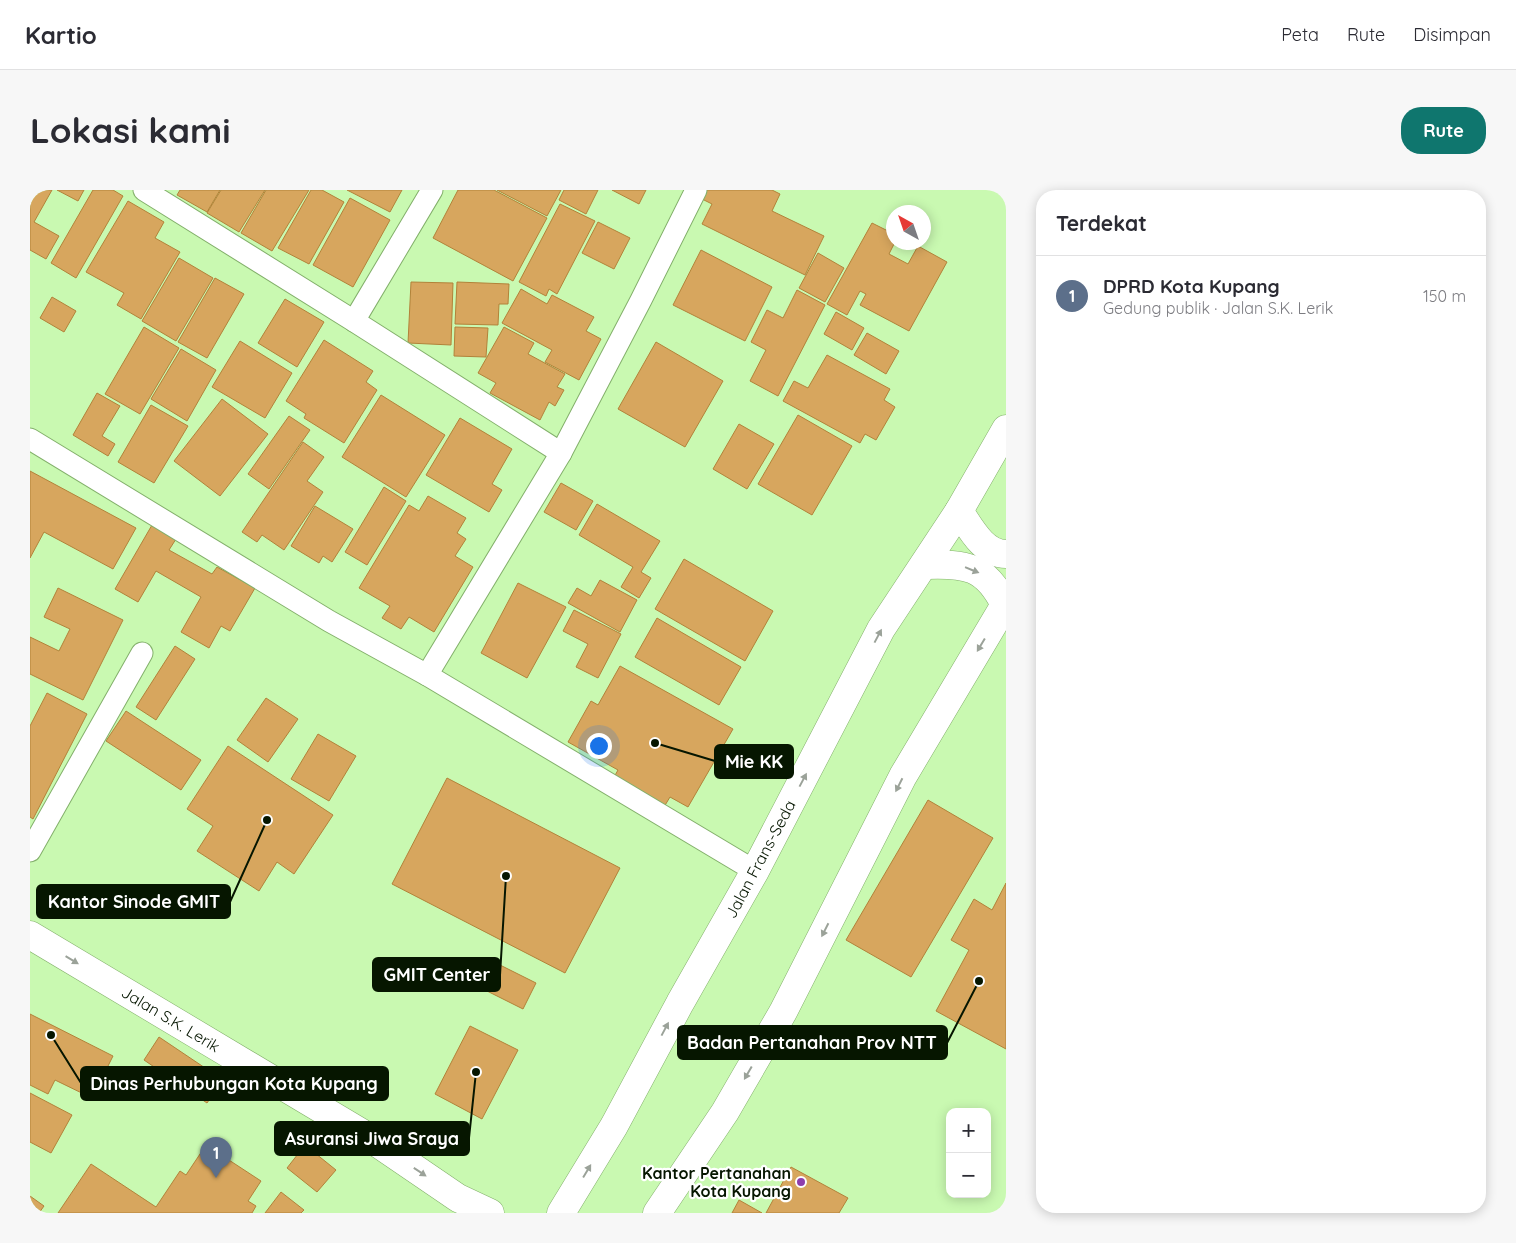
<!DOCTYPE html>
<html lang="id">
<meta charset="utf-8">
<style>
body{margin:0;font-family:Quicksand,sans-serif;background:#f7f7f7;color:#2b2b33}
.controls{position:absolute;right:15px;bottom:15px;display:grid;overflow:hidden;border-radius:10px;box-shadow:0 2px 12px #0003}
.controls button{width:45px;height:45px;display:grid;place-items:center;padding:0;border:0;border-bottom:1px solid #e1e1e2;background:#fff;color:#2b2b33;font:25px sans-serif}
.compass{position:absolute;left:856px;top:15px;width:45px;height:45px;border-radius:50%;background:#fff;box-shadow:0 2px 12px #0003;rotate:320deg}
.you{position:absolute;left:568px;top:555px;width:18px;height:18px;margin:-12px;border:4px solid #fff;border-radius:50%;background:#1a73e8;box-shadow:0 0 0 8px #1a73e833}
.badge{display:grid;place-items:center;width:32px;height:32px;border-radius:50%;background:#0f766e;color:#fff;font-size:16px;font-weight:700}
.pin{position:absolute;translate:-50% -41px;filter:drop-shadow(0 1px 2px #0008)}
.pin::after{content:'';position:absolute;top:26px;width:18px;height:15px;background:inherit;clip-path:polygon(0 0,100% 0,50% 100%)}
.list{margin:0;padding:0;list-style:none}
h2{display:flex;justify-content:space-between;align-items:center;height:65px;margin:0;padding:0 20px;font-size:21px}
h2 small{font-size:16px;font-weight:400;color:#7c7c81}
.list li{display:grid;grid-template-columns:32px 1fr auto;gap:15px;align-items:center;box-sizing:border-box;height:80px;padding:0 20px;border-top:1px solid #e1e1e2}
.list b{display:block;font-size:19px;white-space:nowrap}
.list p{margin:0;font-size:16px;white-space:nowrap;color:#7c7c81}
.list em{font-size:16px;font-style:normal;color:#7c7c81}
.map{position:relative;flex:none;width:976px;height:1023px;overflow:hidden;border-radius:20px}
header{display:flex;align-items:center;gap:30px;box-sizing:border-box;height:70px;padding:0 25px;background:#fff;border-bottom:1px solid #e1e1e2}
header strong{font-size:24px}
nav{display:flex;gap:28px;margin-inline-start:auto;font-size:18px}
.intro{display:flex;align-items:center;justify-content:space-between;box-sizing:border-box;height:120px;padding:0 30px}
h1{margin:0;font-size:35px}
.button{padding:12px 22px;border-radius:20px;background:#0f766e;color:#fff;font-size:18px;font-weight:700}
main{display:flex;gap:30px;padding:0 30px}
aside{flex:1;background:#fff;border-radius:20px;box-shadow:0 2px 12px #0003}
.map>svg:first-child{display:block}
.building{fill:#d7a65e;stroke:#b28239}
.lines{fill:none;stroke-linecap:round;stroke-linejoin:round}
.street-casing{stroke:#83b06b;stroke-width:23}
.secondary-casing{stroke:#83b06b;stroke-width:29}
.primary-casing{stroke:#83b06b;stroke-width:29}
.street{stroke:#fff;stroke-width:21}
.secondary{stroke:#fff;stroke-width:28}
.primary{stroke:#fff;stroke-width:28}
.oneway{fill:#9ba299}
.poi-dot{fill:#8e3dad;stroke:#fff;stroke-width:2}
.labels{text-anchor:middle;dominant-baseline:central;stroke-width:4.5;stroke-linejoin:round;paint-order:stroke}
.street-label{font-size:16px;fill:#061600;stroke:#fff}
.poi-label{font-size:16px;font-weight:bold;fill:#061600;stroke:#fff;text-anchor:end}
.leader{fill:none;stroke:#061600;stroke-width:2}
.callout-dot{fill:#061600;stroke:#fff;stroke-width:2}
.callout{fill:#061600;stroke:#061600;stroke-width:2}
.callout-label{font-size:18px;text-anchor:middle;font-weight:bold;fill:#fff}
</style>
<header>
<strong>Kartio</strong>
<nav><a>Peta</a><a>Rute</a><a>Disimpan</a></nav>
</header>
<div class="intro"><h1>Lokasi kami</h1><a class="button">Rute</a></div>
<main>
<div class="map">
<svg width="976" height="1023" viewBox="0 0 976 1023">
<rect width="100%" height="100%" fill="#c9f9b1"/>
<!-- building -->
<g class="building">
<path d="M 0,0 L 22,0 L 4,32 L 29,46 L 16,69 L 0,60 Z"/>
<path d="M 27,0 L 54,0 L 48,11 Z"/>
<path d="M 63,0 L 83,0 L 93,6 L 46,88 L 21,73 Z"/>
<path d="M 150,0 L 190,0 L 177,22 L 147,5 Z"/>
<path d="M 191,0 L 235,0 L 209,42 L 177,23 Z"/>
<path d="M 236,0 L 279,0 L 242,61 L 211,43 Z"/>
<path d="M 281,0 L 292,0 L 314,12 L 279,74 L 248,58 Z"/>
<path d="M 317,0 L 372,0 L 360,22 Z"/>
<path d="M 428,0 L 464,0 L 517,28 L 483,91 L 403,48 Z"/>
<path d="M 467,0 L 531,0 L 517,26 Z"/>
<path d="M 534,0 L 568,0 L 556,24 L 529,10 Z"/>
<path d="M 582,0 L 616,0 L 609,14 Z"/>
<path d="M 675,0 L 742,0 L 750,4 L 742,21 L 794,46 L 775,85 L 672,34 L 682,14 L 670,8 Z"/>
<path d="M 320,8 L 360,30 L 323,97 L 283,75 Z"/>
<path d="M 98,11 L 134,32 L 125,48 L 150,62 L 111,129 L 87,115 L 94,103 L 56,82 Z"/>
<path d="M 530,14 L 565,31 L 527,104 L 519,99 L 516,106 L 489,92 Z"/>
<path d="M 568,32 L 600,48 L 584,79 L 552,63 Z"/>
<path d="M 842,33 L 864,44 L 864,52 L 865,52 L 859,64 L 878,74 L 888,56 L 917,72 L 879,141 L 830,115 L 836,104 L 830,101 L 817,125 L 797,114 Z"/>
<path d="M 671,60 L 742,97 L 715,151 L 643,115 Z"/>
<path d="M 788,63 L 814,78 L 795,112 L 769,98 Z"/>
<path d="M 149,68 L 183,88 L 146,151 L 112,131 Z"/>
<path d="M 185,88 L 214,104 L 177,168 L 148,152 Z"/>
<path d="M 381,92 L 423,93 L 421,155 L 378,153 Z"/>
<path d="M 427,92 L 479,94 L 478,114 L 469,114 L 468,135 L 425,134 Z"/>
<path d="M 491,99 L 517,114 L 522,105 L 564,127 L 556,141 L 571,149 L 549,190 L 515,172 L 522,160 L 472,133 Z"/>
<path d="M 767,100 L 795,115 L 748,206 L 720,191 L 736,160 L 721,152 L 737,120 L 753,128 Z"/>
<path d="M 22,107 L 46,121 L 34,142 L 10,128 Z"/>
<path d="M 255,109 L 294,132 L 267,177 L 228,153 Z"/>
<path d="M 806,122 L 834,138 L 822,160 L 794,144 Z"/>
<path d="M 114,137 L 149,158 L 110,224 L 75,204 Z"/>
<path d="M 425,137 L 458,138 L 456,167 L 424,166 Z"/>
<path d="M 474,137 L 504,153 L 498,164 L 535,184 L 527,197 L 534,200 L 525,216 L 519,212 L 510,230 L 460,203 L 466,193 L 448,183 Z"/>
<path d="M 837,143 L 869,161 L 856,184 L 824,165 Z"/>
<path d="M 294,150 L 343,181 L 336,192 L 347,200 L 314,253 L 274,228 L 276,224 L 256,211 Z"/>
<path d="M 210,151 L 262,183 L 235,228 L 182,197 Z"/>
<path d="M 626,152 L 693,191 L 655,257 L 588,219 Z"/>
<path d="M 151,159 L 186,180 L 157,231 L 121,209 Z"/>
<path d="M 797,165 L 860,199 L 854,210 L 865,217 L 846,250 L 835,244 L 830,253 L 753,211 L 764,191 L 778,198 Z"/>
<path d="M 67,203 L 90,216 L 72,246 L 85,254 L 78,266 L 43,245 Z"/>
<path d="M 351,205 L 415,245 L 376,307 L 312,267 Z"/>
<path d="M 192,209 L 238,244 L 190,306 L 144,271 Z"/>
<path d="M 121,215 L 158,236 L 124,293 L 88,272 Z"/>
<path d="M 768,225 L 822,256 L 782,325 L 728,294 Z"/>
<path d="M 259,226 L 280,240 L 239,299 L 218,284 Z"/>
<path d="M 430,228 L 482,259 L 462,294 L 472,300 L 459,322 L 396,285 Z"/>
<path d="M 709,234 L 744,254 L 717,299 L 683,279 Z"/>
<path d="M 273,252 L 294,267 L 277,291 L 293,302 L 254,360 L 232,345 L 227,352 L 212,342 Z"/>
<path d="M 0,281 L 106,338 L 83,379 L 14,342 L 0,368 Z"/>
<path d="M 531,293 L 563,311 L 546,340 L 514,322 Z"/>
<path d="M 354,297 L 376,311 L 337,375 L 315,362 Z"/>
<path d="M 398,306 L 436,328 L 427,343 L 436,349 L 425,366 L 443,377 L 404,442 L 379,427 L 371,439 L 352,428 L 360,416 L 329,398 L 379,315 L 389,321 Z"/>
<path d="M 567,314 L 630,351 L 611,382 L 621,388 L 609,408 L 591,397 L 603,377 L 549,345 Z"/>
<path d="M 285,316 L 323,339 L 302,372 L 293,366 L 289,373 L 261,356 Z"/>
<path d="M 122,335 L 146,349 L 139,360 L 182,384 L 187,377 L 225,398 L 200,441 L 191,436 L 179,458 L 151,442 L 171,407 L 126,381 L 108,412 L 85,399 Z"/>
<path d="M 654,369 L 743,421 L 715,471 L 625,419 Z"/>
<path d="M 570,390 L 607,410 L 590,442 L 538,413 L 547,398 L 561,406 Z"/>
<path d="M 488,393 L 536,417 L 497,488 L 451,463 Z"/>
<path d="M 28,398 L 93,430 L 53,510 L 0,484 L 0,447 L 29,461 L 40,439 L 14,427 Z"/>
<path d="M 544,420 L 591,444 L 568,488 L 546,477 L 558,454 L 533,441 Z"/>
<path d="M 627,428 L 711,477 L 689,515 L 605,467 Z"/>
<path d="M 145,456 L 165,469 L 126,530 L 106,517 Z"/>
<path d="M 590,476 L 703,539 L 658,617 L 640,607 L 634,617 L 583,589 L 588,580 L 538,552 L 561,511 L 568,515 Z"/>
<path d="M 17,503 L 57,524 L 3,629 L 0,627 L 0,536 Z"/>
<path d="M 236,508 L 268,529 L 238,572 L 207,550 Z"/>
<path d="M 96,521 L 171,570 L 151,600 L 76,551 Z"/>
<path d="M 288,544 L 326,566 L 299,611 L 261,589 Z"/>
<path d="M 198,556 L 303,625 L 264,684 L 247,672 L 229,701 L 167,661 L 183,636 L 157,619 Z"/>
<path d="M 417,588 L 590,678 L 535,783 L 362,694 Z"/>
<path d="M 898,610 L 963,648 L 881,787 L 816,750 Z"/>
<path d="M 976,693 L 976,859 L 906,821 L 939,760 L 921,750 L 944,709 L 962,720 Z"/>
<path d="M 470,775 L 506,793 L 493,819 L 457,801 Z"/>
<path d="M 0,824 L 83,866 L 62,908 L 25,890 L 18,904 L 0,895 Z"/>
<path d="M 440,836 L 488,860 L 452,929 L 405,904 Z"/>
<path d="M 129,847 L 193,890 L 177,913 L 114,870 Z"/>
<path d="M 0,903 L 42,925 L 21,963 L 0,952 Z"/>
<path d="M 176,955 L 231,991 L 218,1011 L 226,1016 L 222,1023 L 28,1023 L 61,974 L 126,1017 L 150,981 L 156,985 Z"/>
<path d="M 275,955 L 306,980 L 287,1002 L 257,978 Z"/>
<path d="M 761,977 L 818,1008 L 809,1023 L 736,1023 Z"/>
<path d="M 251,1002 L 274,1020 L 271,1023 L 235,1023 Z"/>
<path d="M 0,1006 L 14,1016 L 9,1023 L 0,1023 Z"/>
<path d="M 709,1010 L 732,1023 L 702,1023 Z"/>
</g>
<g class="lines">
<!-- street casing -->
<g class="street-casing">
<g id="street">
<path d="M 114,0 L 324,131 L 531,263 L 611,110 L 666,0"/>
<path d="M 324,131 L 402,0"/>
<path d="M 0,249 L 299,431 L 397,485 L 531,263"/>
<path d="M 397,485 L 725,681"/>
<path d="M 0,661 L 112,463"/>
</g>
</g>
<!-- secondary casing -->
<g class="secondary-casing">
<path id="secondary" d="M 0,745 L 340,948 L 428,1008 L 460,1023"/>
</g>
<!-- primary casing -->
<g class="primary-casing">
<g id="primary">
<path d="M 929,321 C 940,337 953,364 976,364"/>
<path d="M 894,375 C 936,373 956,376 975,415"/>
<path d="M 531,1023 L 584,936 L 650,813 L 725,681 L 851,439 L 929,321 L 976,239"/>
<path d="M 627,1023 L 695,922 L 753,822 L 873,586 L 976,413"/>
</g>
</g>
<!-- street -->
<use href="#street" class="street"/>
<!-- secondary -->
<use href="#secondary" class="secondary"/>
<!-- primary -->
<use href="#primary" class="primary"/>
</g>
<!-- one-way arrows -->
<defs><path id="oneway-solid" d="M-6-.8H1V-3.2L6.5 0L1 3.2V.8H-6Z" transform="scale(1.25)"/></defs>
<g class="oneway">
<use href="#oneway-solid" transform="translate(942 380) rotate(22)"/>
<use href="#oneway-solid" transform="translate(848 446) rotate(-62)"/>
<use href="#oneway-solid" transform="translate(951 455) rotate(121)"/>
<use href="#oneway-solid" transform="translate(773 590) rotate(-62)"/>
<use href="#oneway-solid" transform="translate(869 595) rotate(117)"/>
<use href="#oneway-solid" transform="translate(795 740) rotate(117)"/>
<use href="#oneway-solid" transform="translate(42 770) rotate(31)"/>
<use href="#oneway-solid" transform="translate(635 839) rotate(-62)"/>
<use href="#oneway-solid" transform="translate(718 883) rotate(120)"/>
<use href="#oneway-solid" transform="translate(557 981) rotate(-59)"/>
<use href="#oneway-solid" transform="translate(390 982) rotate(34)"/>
</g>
<!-- markers -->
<circle class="poi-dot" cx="771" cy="992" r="5"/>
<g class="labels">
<!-- street labels -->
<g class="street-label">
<text transform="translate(730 669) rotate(-62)">Jalan Frans-Seda</text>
<text transform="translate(141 829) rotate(31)">Jalan S.K. Lerik</text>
</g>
<!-- poi labels -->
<g class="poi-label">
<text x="761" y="983">Kantor Pertanahan<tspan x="761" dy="18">Kota Kupang</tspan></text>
</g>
</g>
<!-- callouts -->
<path class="leader" d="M625 553L685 571M237 630L200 712M476 686L470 785M949 791L917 853M21 845L51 893M446 882L439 948"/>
<g class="callout-dot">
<circle cx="625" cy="553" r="5"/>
<circle cx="237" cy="630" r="5"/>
<circle cx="476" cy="686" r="5"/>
<circle cx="949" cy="791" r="5"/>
<circle cx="21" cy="845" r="5"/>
<circle cx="446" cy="882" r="5"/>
</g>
<g class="callout">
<rect x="685" y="555" width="78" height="33" rx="5"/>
<rect x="7" y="695" width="193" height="33" rx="5"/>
<rect x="343" y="768" width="127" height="33" rx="5"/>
<rect x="648" y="836" width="269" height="33" rx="5"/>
<rect x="51" y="877" width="307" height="33" rx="5"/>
<rect x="245" y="932" width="194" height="33" rx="5"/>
</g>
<g class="callout-label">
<text x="724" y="578">Mie KK</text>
<text x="104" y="718">Kantor Sinode GMIT</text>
<text x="407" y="791">GMIT Center</text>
<text x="782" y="859">Badan Pertanahan Prov NTT</text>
<text x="204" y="900">Dinas Perhubungan Kota Kupang</text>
<text x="342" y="955">Asuransi Jiwa Sraya</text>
</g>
</svg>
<div class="controls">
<button>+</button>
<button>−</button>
</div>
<svg class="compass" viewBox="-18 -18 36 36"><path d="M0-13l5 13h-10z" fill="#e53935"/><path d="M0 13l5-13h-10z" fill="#7c7c81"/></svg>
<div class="you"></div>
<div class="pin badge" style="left:186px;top:988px;background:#5c6f8a">1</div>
</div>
<aside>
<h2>Terdekat<small></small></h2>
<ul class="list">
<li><span class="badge" style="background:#5c6f8a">1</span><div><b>DPRD Kota Kupang</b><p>Gedung publik · Jalan S.K. Lerik</p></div><em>150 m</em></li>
</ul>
</aside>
</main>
